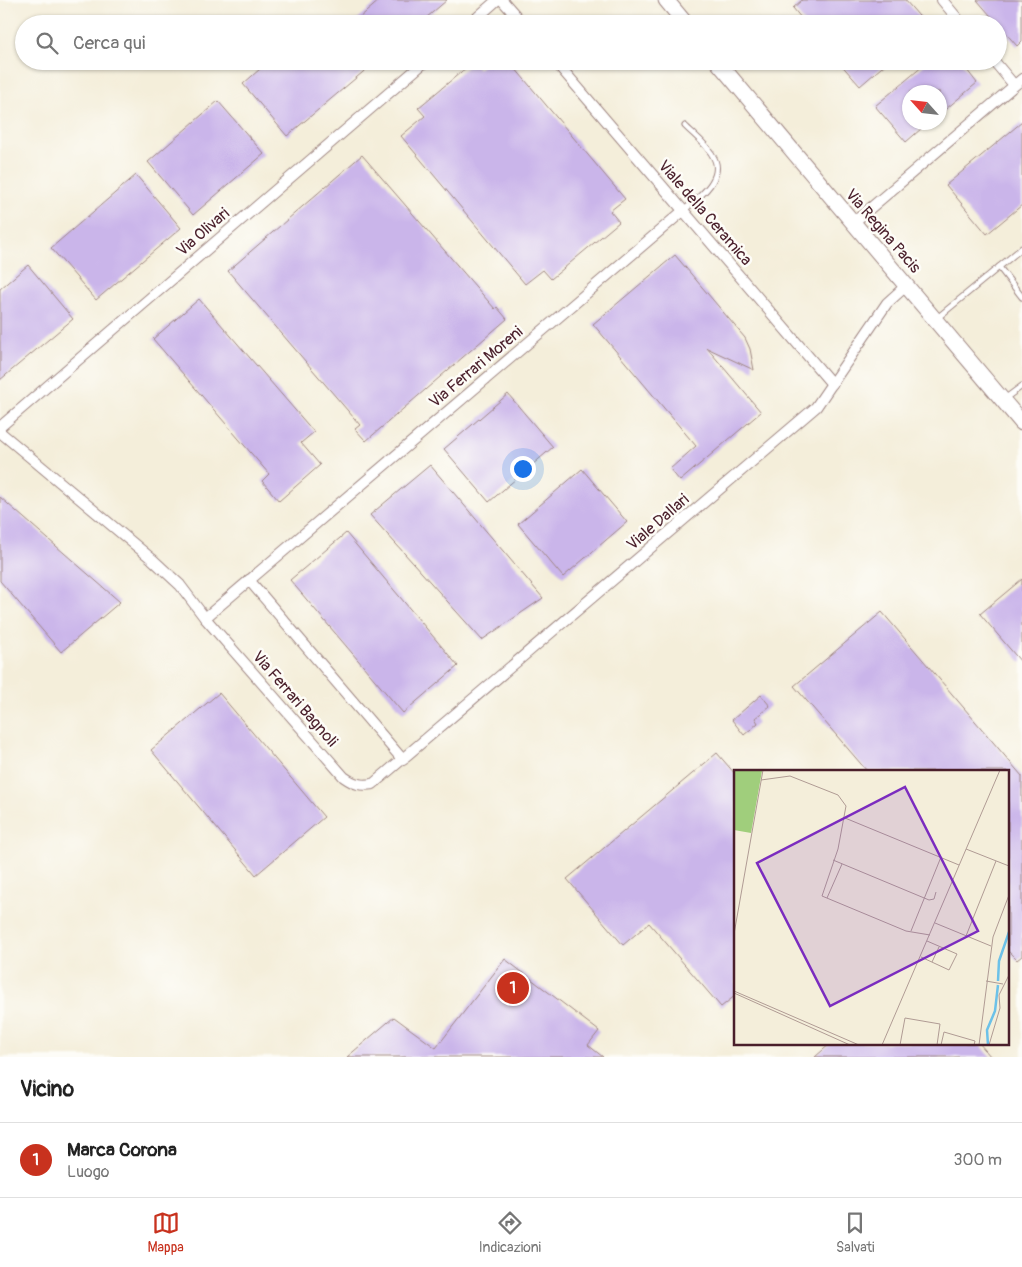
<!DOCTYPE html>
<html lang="it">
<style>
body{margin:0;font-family:Pangolin,sans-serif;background:#f6f6f6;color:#222}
.compass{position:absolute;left:902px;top:85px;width:45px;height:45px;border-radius:50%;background:#fff;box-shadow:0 1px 4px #0004;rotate:297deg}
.you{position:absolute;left:522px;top:468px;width:18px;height:18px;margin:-12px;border:4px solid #fff;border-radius:50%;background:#1a73e8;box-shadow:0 0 0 8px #1a73e833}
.badge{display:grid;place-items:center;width:32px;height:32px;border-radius:50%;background:#c8321e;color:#fff;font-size:16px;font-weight:700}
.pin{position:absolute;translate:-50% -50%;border:2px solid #fff;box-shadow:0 1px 5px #0006}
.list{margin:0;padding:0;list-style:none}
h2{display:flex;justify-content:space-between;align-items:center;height:65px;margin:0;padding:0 20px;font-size:21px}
h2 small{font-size:16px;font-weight:400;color:#767676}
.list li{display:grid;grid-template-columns:32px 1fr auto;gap:15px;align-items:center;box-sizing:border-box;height:75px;padding:0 20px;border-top:1px solid #e0e0e0}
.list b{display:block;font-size:19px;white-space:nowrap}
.list p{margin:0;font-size:16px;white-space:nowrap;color:#767676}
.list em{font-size:16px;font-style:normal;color:#767676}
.icon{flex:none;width:28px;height:28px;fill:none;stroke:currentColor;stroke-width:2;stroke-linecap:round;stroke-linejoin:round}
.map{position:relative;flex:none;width:1022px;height:1057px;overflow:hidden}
.search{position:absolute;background:#fff;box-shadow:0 1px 4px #0004;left:15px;right:15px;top:15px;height:55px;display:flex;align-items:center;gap:12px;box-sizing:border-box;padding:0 18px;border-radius:28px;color:#767676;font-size:19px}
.sheet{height:140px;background:#fff}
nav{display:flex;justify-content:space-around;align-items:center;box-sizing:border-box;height:70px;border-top:1px solid #e0e0e0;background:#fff;font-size:14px;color:#767676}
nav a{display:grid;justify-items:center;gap:2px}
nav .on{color:#c8321e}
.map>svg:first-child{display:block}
.building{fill:#cab5ea}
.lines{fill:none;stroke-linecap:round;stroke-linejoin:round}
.lane-casing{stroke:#9f8682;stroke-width:7}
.street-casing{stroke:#9f8682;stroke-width:12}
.secondary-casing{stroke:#9f8682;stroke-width:17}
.lane{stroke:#fff;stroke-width:5}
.street{stroke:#fff;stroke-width:10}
.secondary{stroke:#fff;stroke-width:15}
.labels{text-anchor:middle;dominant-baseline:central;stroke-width:5;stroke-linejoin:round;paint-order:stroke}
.street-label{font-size:16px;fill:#4a1f2b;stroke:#fdfcf7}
.inset-river{fill:none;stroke:#6cc1e8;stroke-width:2.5}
.inset-road{fill:none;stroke:#b09b94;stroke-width:1}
.view{fill:#7b2cbf;fill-opacity:0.15;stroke:#7b2cbf;stroke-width:2.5}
.inset-edge{fill:none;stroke:#4a1f2b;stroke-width:2.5}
</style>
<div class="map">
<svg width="1022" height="1057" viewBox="0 0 1022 1057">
<rect width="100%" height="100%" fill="#fdfcf7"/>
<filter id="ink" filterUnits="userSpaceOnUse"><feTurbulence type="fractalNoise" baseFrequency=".02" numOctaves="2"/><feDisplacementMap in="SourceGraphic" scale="10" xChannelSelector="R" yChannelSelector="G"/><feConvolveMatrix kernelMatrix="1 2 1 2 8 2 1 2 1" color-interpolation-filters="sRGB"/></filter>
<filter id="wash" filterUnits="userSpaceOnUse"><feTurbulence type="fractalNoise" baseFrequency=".0096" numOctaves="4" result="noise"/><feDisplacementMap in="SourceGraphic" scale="20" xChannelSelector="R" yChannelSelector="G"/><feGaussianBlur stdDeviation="1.12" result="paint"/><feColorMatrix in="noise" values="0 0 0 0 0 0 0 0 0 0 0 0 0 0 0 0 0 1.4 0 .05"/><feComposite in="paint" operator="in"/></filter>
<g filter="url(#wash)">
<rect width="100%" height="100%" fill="#f4eeda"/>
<g id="blocks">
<!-- building -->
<g class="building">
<path d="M 380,0 L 447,0 L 419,24 L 352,24 Z"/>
<path d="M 802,0 L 905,0 L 926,24 L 806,24 L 793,8 Z"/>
<path d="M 977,0 L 1022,0 L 1022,41 L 1017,46 Z"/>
<path d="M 269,61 L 364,61 L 369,67 L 287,136 L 243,84 Z"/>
<path d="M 488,61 L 509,61 L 625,199 L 610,211 L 619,222 L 551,279 L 543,270 L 525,284 L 401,136 L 425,116 L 418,108 L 473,62 L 478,69 Z"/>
<path d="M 838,61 L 889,61 L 860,86 Z"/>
<path d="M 929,61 L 960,61 L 977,83 L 940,114 L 940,92 L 910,92 L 910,122 L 929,122 L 906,142 L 875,106 Z"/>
<path d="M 218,101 L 264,154 L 193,215 L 148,162 Z"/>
<path d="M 1022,122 L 1022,205 L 987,234 L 946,185 Z"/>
<path d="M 362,155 L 495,309 L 497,307 L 507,319 L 366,441 L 355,429 L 360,425 L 228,271 Z"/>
<path d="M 136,175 L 181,228 L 96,300 L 51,248 Z"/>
<path d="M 675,255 L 745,338 L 750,349 L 754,370 L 707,348 L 761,412 L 680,481 L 670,469 L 696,446 L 593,324 Z"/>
<path d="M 28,265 L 73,319 L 0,380 L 0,289 Z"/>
<path d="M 199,299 L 314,432 L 301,443 L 320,465 L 279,501 L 262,481 L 269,474 L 153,339 Z"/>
<path d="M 508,394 L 553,447 L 489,502 L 444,449 Z"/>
<path d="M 430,465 L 543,598 L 482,640 L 370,515 Z"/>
<path d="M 582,469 L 627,522 L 563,577 L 518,524 Z"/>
<path d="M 0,497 L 120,602 L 61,652 L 0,581 Z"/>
<path d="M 346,533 L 458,666 L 403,713 L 290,580 Z"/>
<path d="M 1022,579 L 1022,663 L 980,614 Z"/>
<path d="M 882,612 L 1022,776 L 1022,956 L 1017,960 L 1008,951 L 1008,771 L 867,771 L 794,686 Z"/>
<path d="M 219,693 L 324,817 L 256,875 L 151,750 Z"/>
<path d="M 761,695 L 770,706 L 755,718 L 758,723 L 744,735 L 732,720 Z"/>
<path d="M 717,753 L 736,775 L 736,995 L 721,1007 L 649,923 L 623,945 L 567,879 Z"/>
<path d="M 505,959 L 599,1031 L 588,1045 L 603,1057 L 347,1057 L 394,1017 L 436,1048 Z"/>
<path d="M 831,1043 L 979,1043 L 991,1057 L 815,1057 Z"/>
</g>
</g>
</g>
<g filter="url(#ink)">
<use href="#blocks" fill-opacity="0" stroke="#9f8682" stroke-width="1"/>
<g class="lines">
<!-- lane casing -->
<g class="lane-casing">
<g id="lane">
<path d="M 683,211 C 697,199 725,179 714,158 C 708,145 694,135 685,126"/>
<path d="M 999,267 L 1022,297"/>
<path d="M 936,319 L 1022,248"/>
<path d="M 1003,400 L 1022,386"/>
</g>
</g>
<!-- street casing -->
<g class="street-casing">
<g id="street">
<path d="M 502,0 L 523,24"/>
<path d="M 942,0 L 962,24"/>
<path d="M 470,24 L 497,0"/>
<path d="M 555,61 L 832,384"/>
<path d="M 994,61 L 1014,85"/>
<path d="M 853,223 L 1022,79"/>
<path d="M 0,427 L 426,61"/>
<path d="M 0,432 L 152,559 L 180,585 L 205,618 L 344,777 C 354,784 360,786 373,784 L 816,407 L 887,303 L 907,285"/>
<path d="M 249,580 L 403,760"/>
<path d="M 205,618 L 683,211"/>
</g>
</g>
<!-- secondary casing -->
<g class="secondary-casing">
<g id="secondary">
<path d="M 666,0 L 686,24"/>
<path d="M 717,61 L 1022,423"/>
</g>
</g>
<!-- lane -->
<use href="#lane" class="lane"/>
<!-- street -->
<use href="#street" class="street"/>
<!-- secondary -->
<use href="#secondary" class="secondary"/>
</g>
</g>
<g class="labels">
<!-- street labels -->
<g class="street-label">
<text transform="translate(705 213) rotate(49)">Viale della Ceramica</text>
<text transform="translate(883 231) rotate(49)">Via Regina Pacis</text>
<text transform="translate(203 232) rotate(-41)">Via Olivari</text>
<text transform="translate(476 367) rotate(-40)">Via Ferrari Moreni</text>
<text transform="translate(658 522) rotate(-41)">Viale Dallari</text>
<text transform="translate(295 699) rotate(49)">Via Ferrari Bagnoli</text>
</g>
</g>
<!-- overview -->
<g transform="translate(734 770)">
<rect width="275" height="275" fill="#f4eeda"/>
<path d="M 0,0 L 28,1 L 17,63 L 0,60 Z" fill="#a0ce7c"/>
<path class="inset-river" d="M 264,211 L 265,191 L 275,162M 254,275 L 253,260 L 261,241 L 264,215"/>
<path class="inset-road" d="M 27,10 L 56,6 L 104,25 L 112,36 L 104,79 L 88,126 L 172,161 L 196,165M 111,48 L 225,95M 232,79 L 275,96M 99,90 L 195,130 L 200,129 L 202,122M 93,128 L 108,94M 201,153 L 257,176M 177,161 L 207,87M 0,164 L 29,0M 232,166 L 262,91M 187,187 L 215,200 L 223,184 L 193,171M 198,192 L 205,177M 252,211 L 269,214M 0,221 L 125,275M 0,223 L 116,275M 148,275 L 266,0M 166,275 L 171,248 L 206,254 L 203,275M 207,275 L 210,262 L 241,271 L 240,275M 245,275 L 259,167 L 275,125M 255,275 L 266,238 L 265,225 L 275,205"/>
<path class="view" d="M 171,17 L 244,161 L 96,236 L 23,93 Z"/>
<rect width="275" height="275" class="inset-edge"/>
</g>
</svg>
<svg class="compass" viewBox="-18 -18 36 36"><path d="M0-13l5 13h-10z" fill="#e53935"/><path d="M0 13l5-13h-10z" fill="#767676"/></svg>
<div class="you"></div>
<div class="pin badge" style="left:513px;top:988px">1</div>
<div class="search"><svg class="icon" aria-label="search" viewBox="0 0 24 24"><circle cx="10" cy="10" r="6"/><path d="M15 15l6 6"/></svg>Cerca qui</div>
</div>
<section class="sheet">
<h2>Vicino<small></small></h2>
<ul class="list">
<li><span class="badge">1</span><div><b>Marca Corona</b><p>Luogo</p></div><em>300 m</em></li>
</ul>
</section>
<nav>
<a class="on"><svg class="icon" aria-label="map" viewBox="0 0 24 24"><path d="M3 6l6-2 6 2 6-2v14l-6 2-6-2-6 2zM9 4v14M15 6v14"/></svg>Mappa</a>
<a><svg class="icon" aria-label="directions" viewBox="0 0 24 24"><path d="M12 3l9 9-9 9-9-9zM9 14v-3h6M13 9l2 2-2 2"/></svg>Indicazioni</a>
<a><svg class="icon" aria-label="saved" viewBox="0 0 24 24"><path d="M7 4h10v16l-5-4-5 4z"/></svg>Salvati</a>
</nav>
